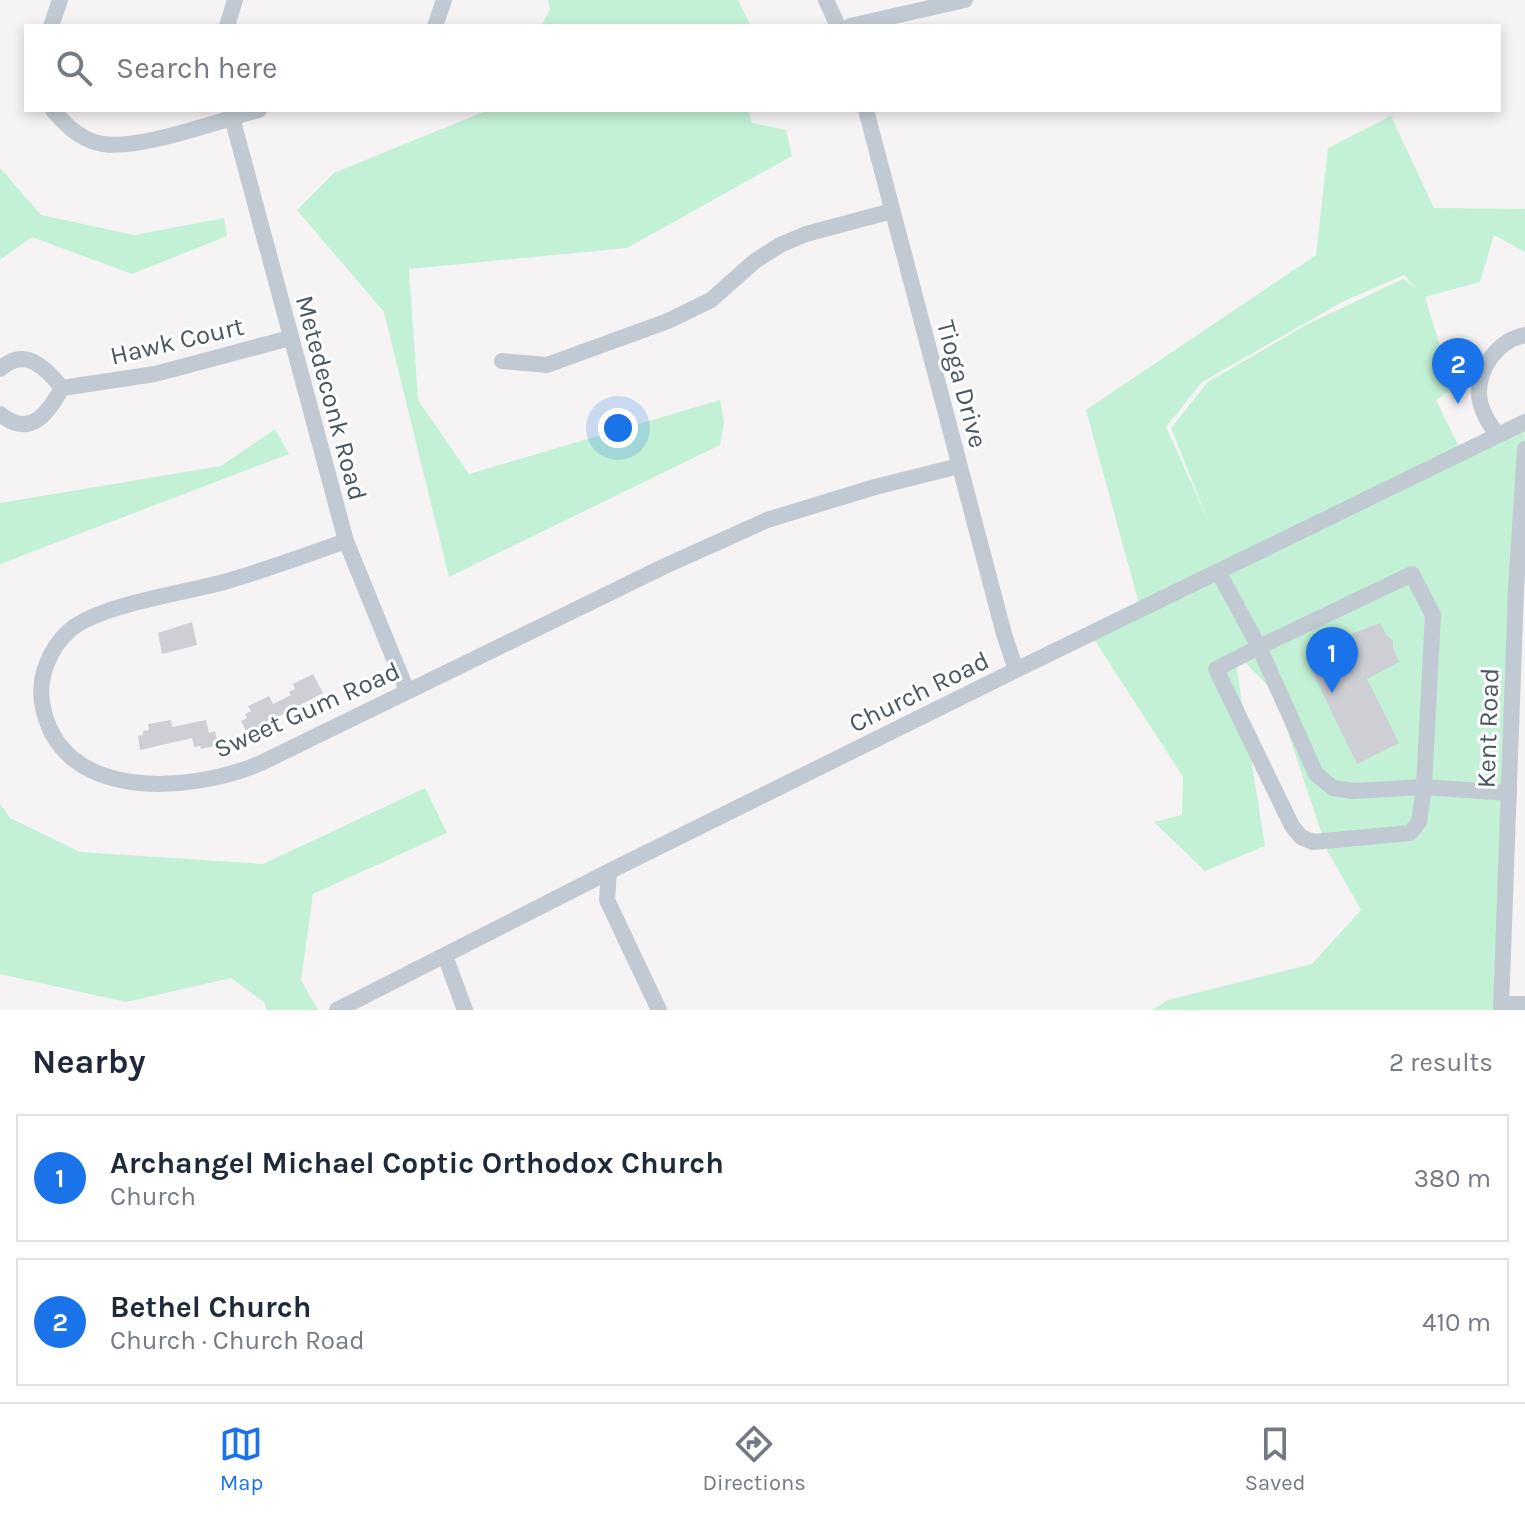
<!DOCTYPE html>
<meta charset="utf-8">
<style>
body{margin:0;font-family:Karla,sans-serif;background:#f2f2f3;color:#1f2937}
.you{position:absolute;left:618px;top:428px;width:28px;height:28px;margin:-20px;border:6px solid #fff;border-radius:50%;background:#1a73e8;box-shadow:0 0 0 12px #1a73e833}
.badge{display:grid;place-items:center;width:52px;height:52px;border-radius:50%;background:#1a73e8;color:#fff;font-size:26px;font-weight:700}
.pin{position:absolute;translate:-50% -66px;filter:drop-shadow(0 2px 4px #0008)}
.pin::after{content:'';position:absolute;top:42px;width:28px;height:24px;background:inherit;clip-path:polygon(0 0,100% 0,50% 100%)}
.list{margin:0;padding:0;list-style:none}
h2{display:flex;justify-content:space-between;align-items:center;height:104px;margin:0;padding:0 32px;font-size:34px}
h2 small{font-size:26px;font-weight:400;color:#747a83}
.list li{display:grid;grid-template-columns:52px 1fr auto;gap:24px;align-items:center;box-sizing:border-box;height:128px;margin:0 16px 16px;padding:0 16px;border:2px solid #e0e1e3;border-radius:0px}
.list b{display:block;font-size:30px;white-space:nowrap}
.list p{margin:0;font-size:26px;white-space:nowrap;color:#747a83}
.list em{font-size:26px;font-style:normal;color:#747a83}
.icon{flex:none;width:44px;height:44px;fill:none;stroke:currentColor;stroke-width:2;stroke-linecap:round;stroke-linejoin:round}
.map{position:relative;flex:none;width:1525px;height:1010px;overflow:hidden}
.search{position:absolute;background:#fff;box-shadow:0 4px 12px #0003;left:24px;right:24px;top:24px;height:88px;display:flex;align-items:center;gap:20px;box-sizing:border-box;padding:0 28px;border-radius:0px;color:#747a83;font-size:30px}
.sheet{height:392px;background:#fff}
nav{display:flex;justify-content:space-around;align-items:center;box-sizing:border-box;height:112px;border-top:2px solid #e0e1e3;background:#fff;font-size:22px;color:#747a83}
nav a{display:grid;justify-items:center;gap:4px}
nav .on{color:#1a73e8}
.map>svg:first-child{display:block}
.green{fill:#c3f1d5;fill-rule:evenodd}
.building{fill:#cdcfd5}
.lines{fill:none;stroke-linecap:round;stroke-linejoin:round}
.minor{stroke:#c1cad2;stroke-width:16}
.labels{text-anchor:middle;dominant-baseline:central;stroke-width:6;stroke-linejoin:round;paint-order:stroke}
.street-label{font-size:26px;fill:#4a5661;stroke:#fff}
</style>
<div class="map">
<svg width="1525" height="1010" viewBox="0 0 1525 1010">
<rect width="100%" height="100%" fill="#f5f3f3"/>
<!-- green -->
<g class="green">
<path d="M 548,0 L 738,0 L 751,26 L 541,26 L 550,10 Z"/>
<path d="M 488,110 L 748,110 L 752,123 L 786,130 L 792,156 L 627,248 L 409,269 L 418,400 L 469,474 L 720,400 L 724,422 L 720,445 L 449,577 L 384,312 L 297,210 L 334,173 Z"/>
<path d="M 1391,116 L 1434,208 L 1525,209 L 1525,252 L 1494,235 L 1480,282 L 1425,297 L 1453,388 L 1436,400 L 1459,447 L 1525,424 L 1500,1010 L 1152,1010 L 1168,1000 L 1312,964 L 1361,910 L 1327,850 L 1275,693 L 1234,651 L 1265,846 L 1205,871 L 1154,822 L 1182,815 L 1183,777 L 1094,639 L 1142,615 L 1086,410 L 1316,255 L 1328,148 ZM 1404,275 L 1418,290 L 1403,279 L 1306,325 L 1208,382 L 1171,428 L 1208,520 L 1166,427 L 1202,382 L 1342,302 Z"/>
<path d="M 0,168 L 41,215 L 134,235 L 224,218 L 227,236 L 132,274 L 32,237 L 0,260 Z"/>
<path d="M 275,429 L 289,454 L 0,564 L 0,503 L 221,466 Z"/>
<path d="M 425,788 L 447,833 L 313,894 L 301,980 L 318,1010 L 267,1010 L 264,1002 L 231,978 L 126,1002 L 0,974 L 0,804 L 10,818 L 80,852 L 263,864 Z"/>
</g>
<!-- building -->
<g class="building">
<path d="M 192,622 L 197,645 L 162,654 L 158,633 Z"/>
<path d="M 1380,623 L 1387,636 L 1393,641 L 1393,648 L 1399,662 L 1367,679 L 1399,743 L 1357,764 L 1306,659 L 1356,632 Z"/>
<path d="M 313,674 L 323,693 L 247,733 L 241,721 L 247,718 L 245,714 L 251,711 L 248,706 L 269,696 L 273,704 L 291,695 L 289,692 L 295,689 L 293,684 Z"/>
<path d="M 171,720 L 172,727 L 206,720 L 209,733 L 215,731 L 218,745 L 201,749 L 200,746 L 194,747 L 192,738 L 140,750 L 138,736 L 143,735 L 143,731 L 149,730 L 148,724 Z"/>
</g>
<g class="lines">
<!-- minor -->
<g class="minor">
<path d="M 826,0 L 838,26"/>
<path d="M 51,26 L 60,0"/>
<path d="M 227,26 L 235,0"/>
<path d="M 435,26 L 444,0"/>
<path d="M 850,26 L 965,0"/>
<path d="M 53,110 C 66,126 82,141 103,144 C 140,150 221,120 259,110"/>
<path d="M 230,110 L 346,541 L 407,691"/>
<path d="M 866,110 L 1004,634 L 1016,670"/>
<path d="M 502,361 L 547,365 L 668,321 L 711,300 L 755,261 L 780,245 L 806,234 L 892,211"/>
<path d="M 0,369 C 25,346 46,368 62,388 C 48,413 31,439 0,414"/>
<path d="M 62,388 L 155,374 L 290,338"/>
<path d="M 1497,435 C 1489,423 1480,410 1479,395 C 1478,368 1498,340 1525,335"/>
<path d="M 346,541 C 306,555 266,570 224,582 C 184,593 97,605 69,631 C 50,648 38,677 42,702 C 58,804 191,793 261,763 L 665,566 L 767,520 L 875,487 L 959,466"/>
<path d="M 1219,573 L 1259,647 L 1412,574 L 1433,615 L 1424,787 L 1509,793"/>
<path d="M 1259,647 L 1316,774 L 1333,788 L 1353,791 L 1424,787 L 1419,822 L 1410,833 L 1313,842 L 1301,837 L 1292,826 L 1216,669 Z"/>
<path d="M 609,872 L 607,900 L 659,1010"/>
<path d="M 445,956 L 465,1010"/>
<path d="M 1502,1004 L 1525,1004"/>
<path d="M 337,1010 L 614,869 L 1016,670 L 1525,422"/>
<path d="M 1501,1010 L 1516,589 L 1525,449"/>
</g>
</g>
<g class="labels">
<!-- street labels -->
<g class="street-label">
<text transform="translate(177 341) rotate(-13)">Hawk Court</text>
<text transform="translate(962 384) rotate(75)">Tioga Drive</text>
<text transform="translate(331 398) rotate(75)">Metedeconk Road</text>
<text transform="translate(919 692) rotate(-26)">Church Road</text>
<text transform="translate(307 710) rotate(-24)">Sweet Gum Road</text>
<text transform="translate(1488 728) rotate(-88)">Kent Road</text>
</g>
</g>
</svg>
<div class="you"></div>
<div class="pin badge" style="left:1332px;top:693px">1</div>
<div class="pin badge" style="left:1458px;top:404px">2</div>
<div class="search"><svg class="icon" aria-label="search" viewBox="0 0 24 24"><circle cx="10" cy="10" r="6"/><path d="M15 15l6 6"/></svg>Search here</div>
</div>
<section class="sheet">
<h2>Nearby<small>2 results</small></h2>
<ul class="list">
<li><span class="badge">1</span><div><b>Archangel Michael Coptic Orthodox Church</b><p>Church</p></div><em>380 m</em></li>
<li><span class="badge">2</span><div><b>Bethel Church</b><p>Church · Church Road</p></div><em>410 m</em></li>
</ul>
</section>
<nav>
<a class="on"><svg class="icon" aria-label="map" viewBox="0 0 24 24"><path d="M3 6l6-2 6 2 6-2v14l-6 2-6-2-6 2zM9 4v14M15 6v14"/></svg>Map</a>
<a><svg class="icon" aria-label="directions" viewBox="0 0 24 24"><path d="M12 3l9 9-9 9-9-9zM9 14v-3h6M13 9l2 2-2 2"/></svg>Directions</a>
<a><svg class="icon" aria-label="saved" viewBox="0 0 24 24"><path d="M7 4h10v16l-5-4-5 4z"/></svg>Saved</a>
</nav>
